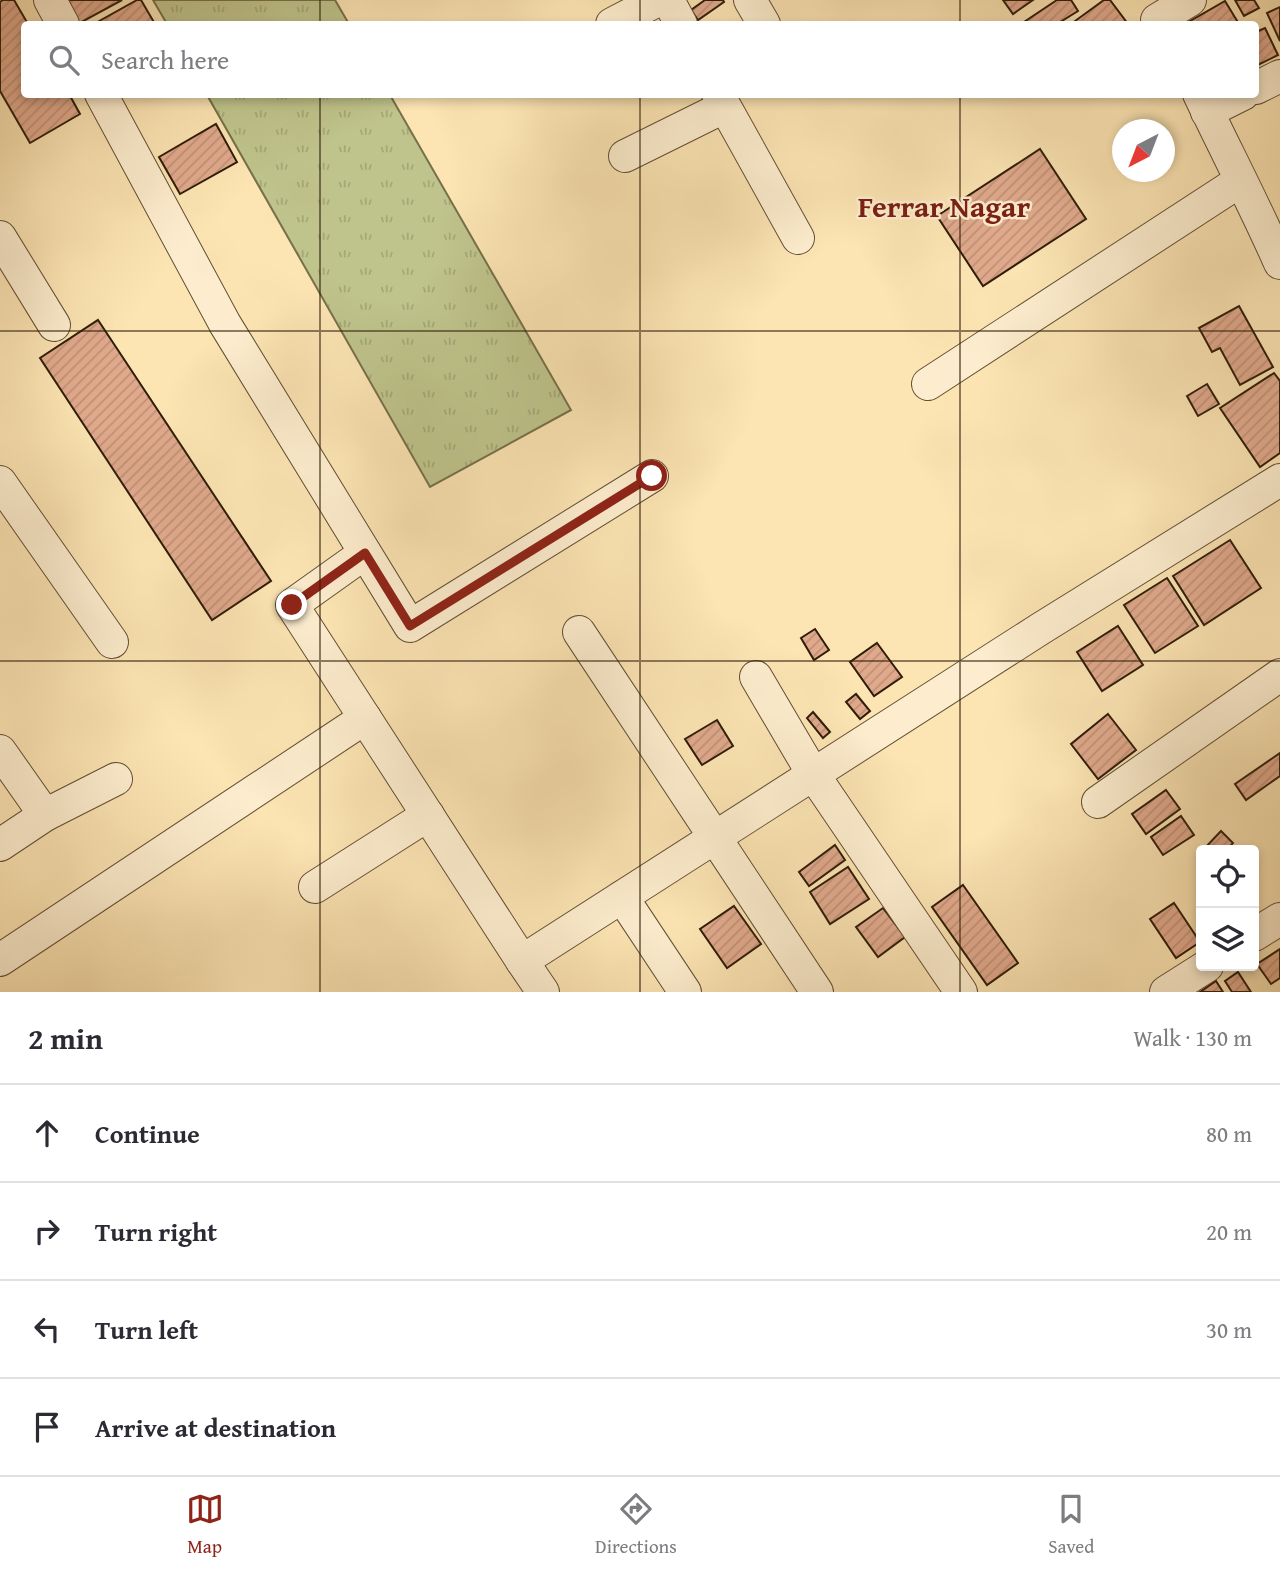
<!DOCTYPE html>
<meta charset="utf-8">
<style>
body{margin:0;font-family:"Gentium Book Plus",serif;background:#f7f7f7;color:#2b2b33}
.controls{position:absolute;right:21px;bottom:21px;display:grid;overflow:hidden;border-radius:7px;box-shadow:0 4px 10px #0003}
.controls button{width:63px;height:63px;display:grid;place-items:center;padding:0;border:0;border-bottom:2px solid #e1e1e2;background:#fff;color:#2b2b33;font:35px sans-serif}
.compass{position:absolute;left:1112px;top:119px;width:63px;height:63px;border-radius:50%;background:#fff;box-shadow:0 4px 10px #0003;rotate:222deg}
.stop{position:absolute;width:21px;height:21px;margin:-16px;border:5px solid #8f2418;border-radius:50%;background:#fff}
.stop.end{background:#8f2418;border-color:#fff;box-shadow:0 2px 7px #0008}
.list{margin:0;padding:0;list-style:none}
h2{display:flex;justify-content:space-between;align-items:center;height:91px;margin:0;padding:0 28px;font-size:30px}
h2 small{font-size:23px;font-weight:400;color:#7c7c81}
.list li{display:grid;grid-template-columns:46px 1fr auto;gap:21px;align-items:center;box-sizing:border-box;height:98px;padding:0 28px;border-top:2px solid #e1e1e2}
.list b{display:block;font-size:26px;white-space:nowrap}
.list em{font-size:23px;font-style:normal;color:#7c7c81}
.icon{flex:none;width:38px;height:38px;fill:none;stroke:currentColor;stroke-width:2;stroke-linecap:round;stroke-linejoin:round}
.map{position:relative;flex:none;width:1280px;height:992px;overflow:hidden}
.search{position:absolute;background:#fff;box-shadow:0 4px 10px #0003;left:21px;right:21px;top:21px;height:77px;display:flex;align-items:center;gap:18px;box-sizing:border-box;padding:0 24px;border-radius:7px;color:#7c7c81;font-size:26px}
.sheet{height:483px;background:#fff}
nav{display:flex;justify-content:space-around;align-items:center;box-sizing:border-box;height:98px;border-top:2px solid #e1e1e2;background:#fff;font-size:19px;color:#7c7c81}
nav a{display:grid;justify-items:center;gap:4px}
nav .on{color:#8f2418}
.map>svg:first-child{display:block}
.grass{fill:url(#grass-tufts);stroke:#77704a;stroke-width:2}
.building{fill:url(#building-hatch);stroke:#2f1d09;stroke-width:2}
.lines{fill:none;stroke-linecap:round;stroke-linejoin:round}
.minor-casing{stroke:#624f34;stroke-width:34}
.minor{stroke:#fdedce;stroke-width:32}
.route{stroke:#8f2418;stroke-width:9}
.grid{fill:none;stroke:#2f1d09;stroke-width:2;stroke-opacity:0.55}
.labels{text-anchor:middle;dominant-baseline:central;stroke-width:5;stroke-linejoin:round;paint-order:stroke}
.neighbourhood-label{font-size:30px;font-weight:bold;fill:#7a1f14;stroke:#fdedce}
</style>
<div class="map">
<svg width="1280" height="992" viewBox="0 0 1280 992">
<defs>
<pattern id="grass-tufts" width="24" height="20" patternUnits="userSpaceOnUse" patternTransform="scale(1.75)"><rect width="24" height="20" fill="#bfc48c"/><path d="M3 7l-1-3M5 7V3M7 7l1-3M15 17l-1-3M17 17v-4M19 17l1-3" fill="none" stroke="#a4a877"/></pattern>
<pattern id="building-hatch" width="6" height="6" patternUnits="userSpaceOnUse" patternTransform="scale(1.75)"><rect width="6" height="6" fill="#e0a98c"/><path d="M-1 1l2-2M0 6l6-6M5 7l2-2" fill="none" stroke="#c09177"/></pattern>
</defs>
<rect width="100%" height="100%" fill="#fce4b3"/>
<filter id="stains"><feTurbulence type="fractalNoise" baseFrequency=".00286" numOctaves="4"/><feColorMatrix values="0 0 0 0 .2 0 0 0 0 .09 0 0 0 0 .02 0 0 0 .5 -.17"/></filter>
<radialGradient id="worn" r=".72"><stop offset=".6" stop-color="#630" stop-opacity="0"/><stop offset="1" stop-color="#630" stop-opacity=".3"/></radialGradient>
<!-- grass -->
<g class="grass">
<path d="M 153,0 L 335,0 L 349,24 L 167,24 Z"/>
<path d="M 207,95 L 390,95 L 571,410 L 430,487 Z"/>
</g>
<!-- building -->
<g class="building">
<path d="M 3,0 L 14,0 L 28,24 L 24,24 L 24,94 L 69,94 L 80,114 L 30,143 L 0,91 L 0,2 Z"/>
<path d="M 63,0 L 122,0 L 78,24 Z"/>
<path d="M 137,0 L 141,0 L 155,24 L 94,24 Z"/>
<path d="M 705,0 L 723,0 L 724,2 L 698,20 L 691,10 Z"/>
<path d="M 1003,0 L 1033,0 L 1013,14 Z"/>
<path d="M 1057,0 L 1071,0 L 1078,11 L 1057,24 L 1021,24 Z"/>
<path d="M 1104,0 L 1110,0 L 1128,24 L 1078,24 L 1075,21 Z"/>
<path d="M 1235,0 L 1254,0 L 1259,8 L 1244,16 Z"/>
<path d="M 1225,1 L 1239,24 L 1185,24 Z"/>
<path d="M 1280,7 L 1280,41 L 1267,13 Z"/>
<path d="M 1265,28 L 1278,55 L 1256,66 L 1256,32 Z"/>
<path d="M 216,124 L 237,162 L 180,194 L 159,157 Z"/>
<path d="M 1040,149 L 1086,219 L 983,286 L 937,216 Z"/>
<path d="M 1239,306 L 1273,367 L 1240,385 L 1220,348 L 1212,352 L 1199,328 Z"/>
<path d="M 98,320 L 271,581 L 212,620 L 40,358 Z"/>
<path d="M 1274,373 L 1280,381 L 1280,453 L 1260,467 L 1220,408 Z"/>
<path d="M 1207,384 L 1219,404 L 1198,416 L 1187,396 Z"/>
<path d="M 1230,540 L 1261,588 L 1204,625 L 1173,576 Z"/>
<path d="M 1167,578 L 1198,626 L 1155,653 L 1124,605 Z"/>
<path d="M 1118,626 L 1143,665 L 1102,691 L 1077,652 Z"/>
<path d="M 815,629 L 829,650 L 814,660 L 801,638 Z"/>
<path d="M 877,643 L 902,677 L 874,696 L 850,662 Z"/>
<path d="M 856,694 L 870,711 L 860,719 L 846,702 Z"/>
<path d="M 813,712 L 830,732 L 823,738 L 807,718 Z"/>
<path d="M 1108,714 L 1136,750 L 1098,779 L 1071,744 Z"/>
<path d="M 717,720 L 733,746 L 702,765 L 685,739 Z"/>
<path d="M 1280,753 L 1280,776 L 1246,800 L 1235,784 Z"/>
<path d="M 1166,790 L 1180,809 L 1146,834 L 1132,814 Z"/>
<path d="M 1181,816 L 1194,835 L 1163,855 L 1151,837 Z"/>
<path d="M 1221,831 L 1233,843 L 1227,850 L 1203,850 Z"/>
<path d="M 835,845 L 845,860 L 809,886 L 799,872 Z"/>
<path d="M 848,867 L 869,899 L 830,924 L 810,892 Z"/>
<path d="M 963,885 L 1018,963 L 987,985 L 932,907 Z"/>
<path d="M 1174,903 L 1200,942 L 1176,958 L 1150,919 Z"/>
<path d="M 734,906 L 761,944 L 727,968 L 700,929 Z"/>
<path d="M 883,908 L 905,937 L 878,957 L 856,927 Z"/>
<path d="M 1280,949 L 1280,978 L 1271,984 L 1257,964 Z"/>
<path d="M 1238,972 L 1251,992 L 1232,992 L 1225,981 Z"/>
<path d="M 1216,981 L 1223,992 L 1200,992 Z"/>
</g>
<g class="lines">
<!-- minor casing -->
<g class="minor-casing">
<g id="minor">
<path d="M 50,0 L 63,24"/>
<path d="M 668,0 L 681,24"/>
<path d="M 750,0 L 764,24"/>
<path d="M 1157,20 L 1190,0"/>
<path d="M 612,24 L 658,0"/>
<path d="M 1256,88 L 1280,76"/>
<path d="M 101,94 L 225,324 L 410,626 L 652,476"/>
<path d="M 718,94 L 798,238"/>
<path d="M 1199,94 C 1226,151 1255,206 1280,263"/>
<path d="M 1207,112 L 1243,94"/>
<path d="M 625,156 L 724,107"/>
<path d="M 0,237 L 54,325"/>
<path d="M 928,384 L 1240,181"/>
<path d="M 0,482 L 112,642"/>
<path d="M 365,553 L 292,605 L 522,961 L 1040,629 L 1280,480"/>
<path d="M 579,632 L 817,992"/>
<path d="M 756,677 L 813,774 L 961,992"/>
<path d="M 0,751 L 45,815"/>
<path d="M 1098,802 L 1280,675"/>
<path d="M 0,845 L 45,815 L 116,779"/>
<path d="M 315,887 L 428,815"/>
<path d="M 622,897 L 685,992"/>
<path d="M 1254,935 L 1280,919"/>
<path d="M 0,960 L 365,718"/>
<path d="M 522,961 L 543,992"/>
<path d="M 1166,992 L 1207,966"/>
</g>
</g>
<!-- minor -->
<use href="#minor" class="minor"/>
</g>
<g class="lines">
<!-- route -->
<path class="route" d="M 292,605 L 365,553 L 410,626 L 652,476"/>
</g>
<!-- grid -->
<path class="grid" d="M 320,0 L 320,24M 640,0 L 640,24M 960,0 L 960,24M 320,94 L 320,992M 640,94 L 640,992M 960,94 L 960,992M 0,331 L 1280,331M 0,661 L 1280,661"/>
<g class="labels">
<!-- neighbourhood labels -->
<g class="neighbourhood-label">
<text x="944" y="206">Ferrar Nagar</text>
</g>
</g>
<rect width="100%" height="100%" filter="url(#stains)"/>
<rect width="100%" height="100%" fill="url(#worn)"/>
</svg>
<div class="controls">
<button><svg class="icon" aria-label="locate" viewBox="0 0 24 24"><circle cx="12" cy="12" r="6"/><path d="M12 2v4M12 18v4M2 12h4M18 12h4"/></svg></button>
<button><svg class="icon" aria-label="layers" viewBox="0 0 24 24"><path d="M12 4l9 5-9 5-9-5zM3 14l9 5 9-5"/></svg></button>
</div>
<svg class="compass" viewBox="-18 -18 36 36"><path d="M0-13l5 13h-10z" fill="#e53935"/><path d="M0 13l5-13h-10z" fill="#7c7c81"/></svg>
<div class="stop" style="left:652px;top:476px"></div>
<div class="stop end" style="left:292px;top:605px"></div>
<div class="search"><svg class="icon" aria-label="search" viewBox="0 0 24 24"><circle cx="10" cy="10" r="6"/><path d="M15 15l6 6"/></svg>Search here</div>
</div>
<section class="sheet">
<h2>2 min<small>Walk · 130 m</small></h2>
<ul class="list">
<li><svg class="icon" aria-label="ahead" viewBox="0 0 24 24"><path d="M12 20V5M6 11l6-6 6 6"/></svg><div><b>Continue</b></div><em>80 m</em></li>
<li><svg class="icon" aria-label="right" viewBox="0 0 24 24"><path d="M7 20v-9h11M14 6l5 5-5 5"/></svg><div><b>Turn right</b></div><em>20 m</em></li>
<li><svg class="icon" aria-label="left" viewBox="0 0 24 24"><path d="M17 20v-9H6M10 6l-5 5 5 5"/></svg><div><b>Turn left</b></div><em>30 m</em></li>
<li><svg class="icon" aria-label="arrive" viewBox="0 0 24 24"><path d="M6 21V4h12l-3 4 3 4H6"/></svg><div><b>Arrive at destination</b></div></li>
</ul>
</section>
<nav>
<a class="on"><svg class="icon" aria-label="map" viewBox="0 0 24 24"><path d="M3 6l6-2 6 2 6-2v14l-6 2-6-2-6 2zM9 4v14M15 6v14"/></svg>Map</a>
<a><svg class="icon" aria-label="directions" viewBox="0 0 24 24"><path d="M12 3l9 9-9 9-9-9zM9 14v-3h6M13 9l2 2-2 2"/></svg>Directions</a>
<a><svg class="icon" aria-label="saved" viewBox="0 0 24 24"><path d="M7 4h10v16l-5-4-5 4z"/></svg>Saved</a>
</nav>
